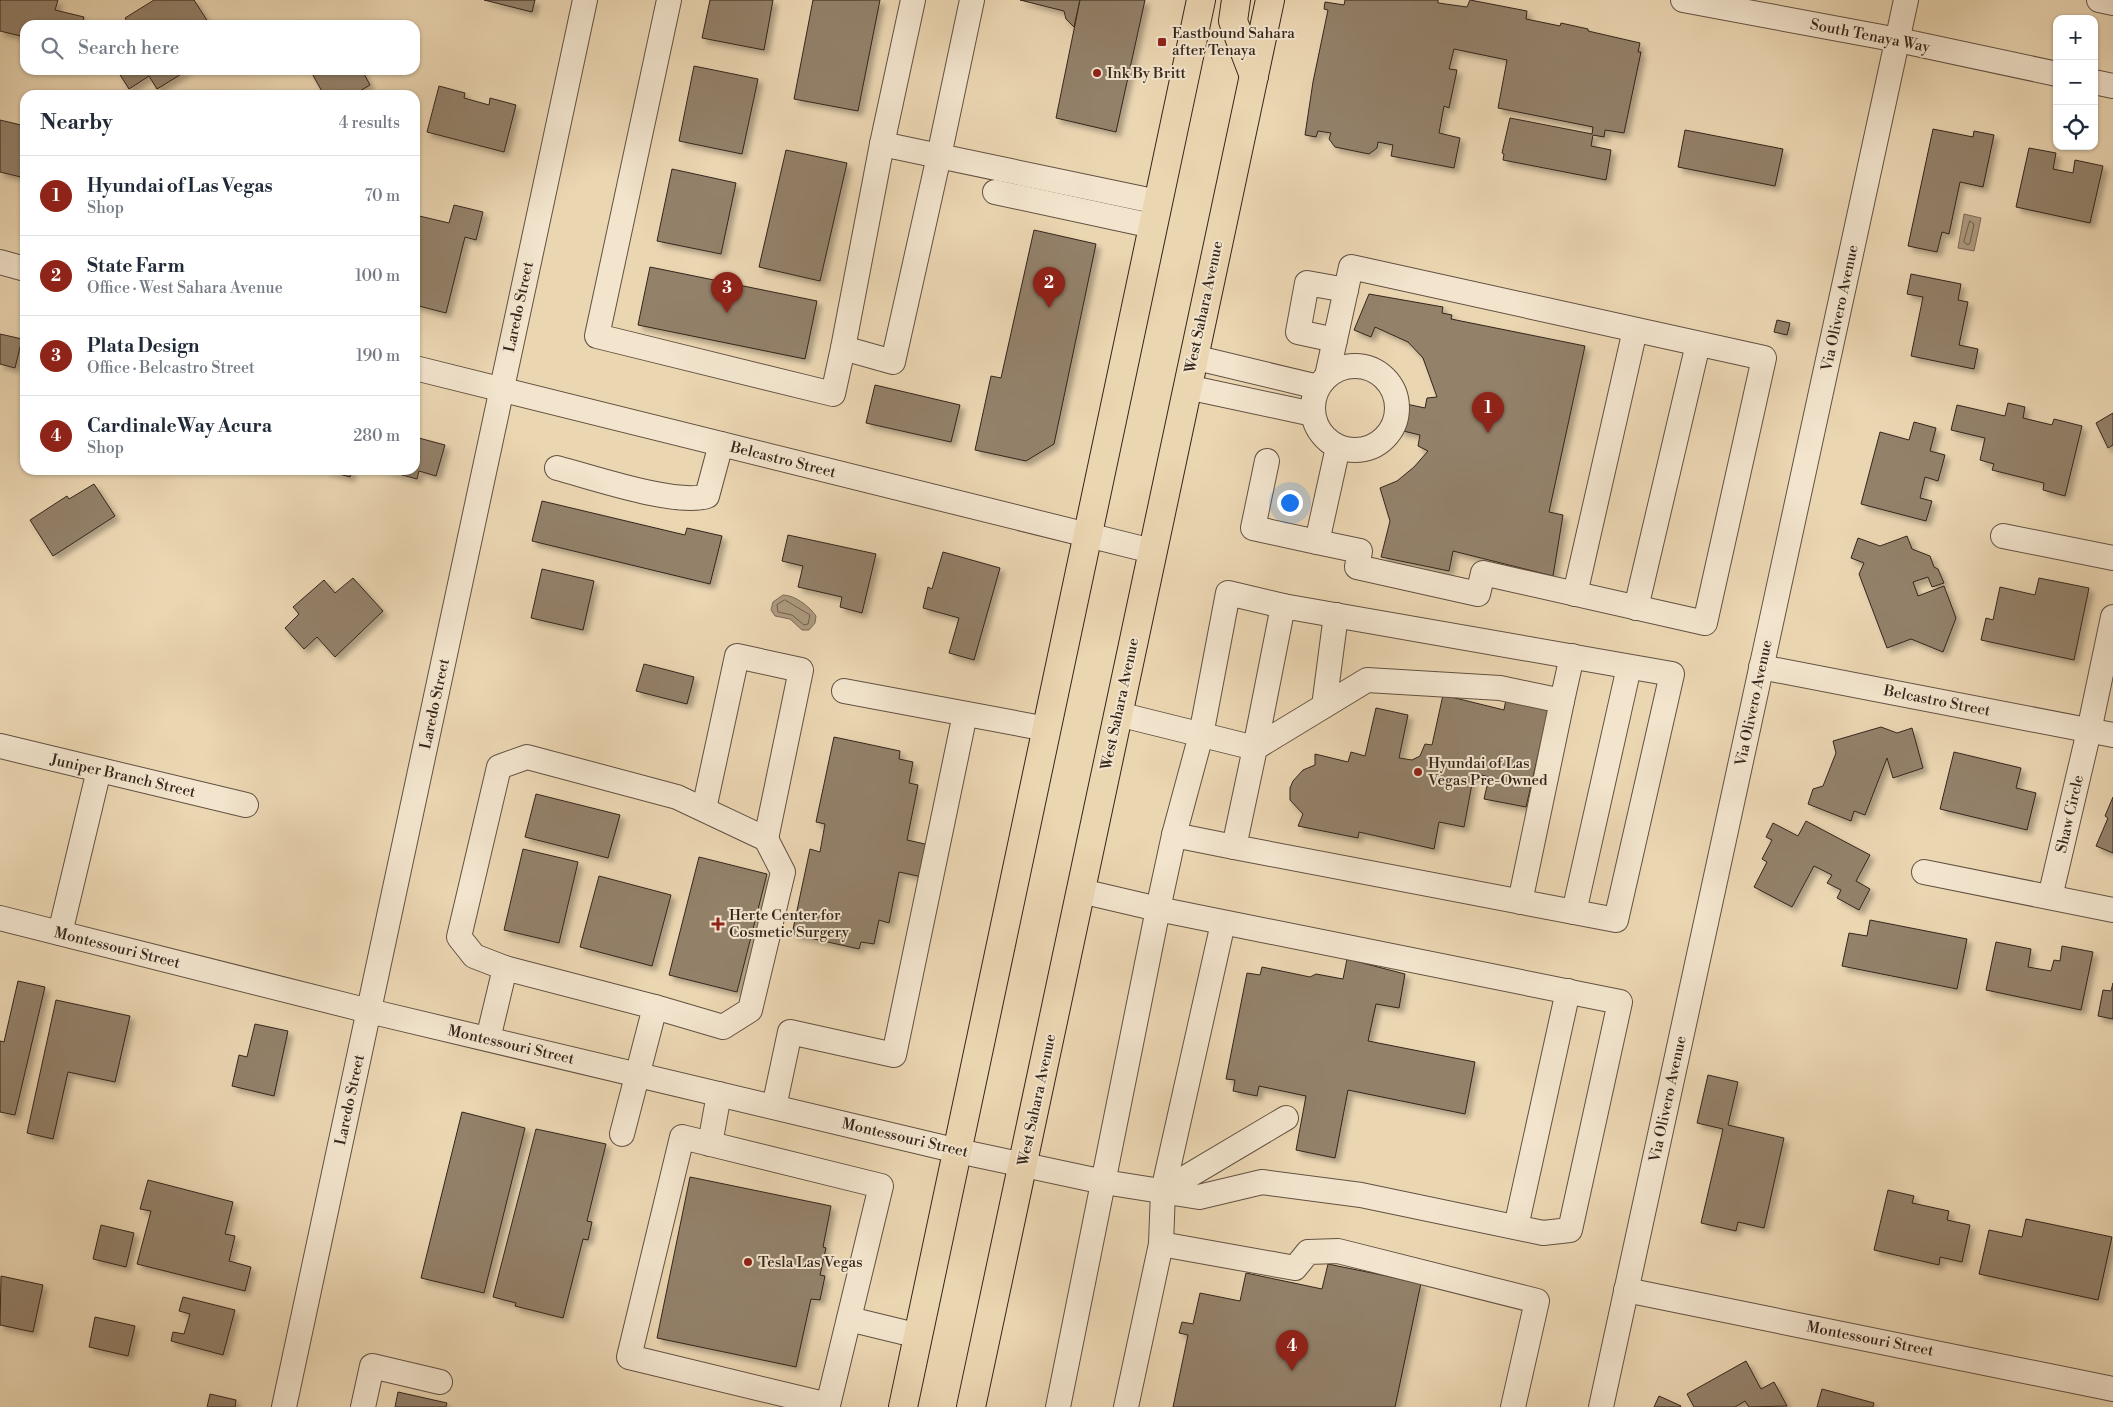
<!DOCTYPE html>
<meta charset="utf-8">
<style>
body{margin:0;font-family:"Libre Bodoni",serif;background:#f2f2f3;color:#1f2937}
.controls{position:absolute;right:15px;top:15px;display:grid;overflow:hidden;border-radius:10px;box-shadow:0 1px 4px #0004}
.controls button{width:45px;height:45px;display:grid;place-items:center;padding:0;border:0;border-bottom:1px solid #e0e1e3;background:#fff;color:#1f2937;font:25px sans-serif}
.you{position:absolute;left:1289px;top:502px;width:18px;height:18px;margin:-12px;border:4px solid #fff;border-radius:50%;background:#1a73e8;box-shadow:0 0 0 8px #1a73e833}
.badge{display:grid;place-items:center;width:32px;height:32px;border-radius:50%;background:#8f2418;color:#fff;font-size:16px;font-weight:700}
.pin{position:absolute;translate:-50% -41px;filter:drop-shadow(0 1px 2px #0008)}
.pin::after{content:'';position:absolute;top:26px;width:18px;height:15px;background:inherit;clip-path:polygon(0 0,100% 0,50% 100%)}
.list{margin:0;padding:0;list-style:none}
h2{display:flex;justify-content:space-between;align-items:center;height:65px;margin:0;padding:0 20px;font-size:21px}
h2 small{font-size:16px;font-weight:400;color:#747a83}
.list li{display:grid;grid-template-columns:32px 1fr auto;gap:15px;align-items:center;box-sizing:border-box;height:80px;padding:0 20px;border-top:1px solid #e0e1e3}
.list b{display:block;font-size:19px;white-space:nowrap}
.list p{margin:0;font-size:16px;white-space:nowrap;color:#747a83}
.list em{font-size:16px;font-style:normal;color:#747a83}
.icon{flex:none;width:28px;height:28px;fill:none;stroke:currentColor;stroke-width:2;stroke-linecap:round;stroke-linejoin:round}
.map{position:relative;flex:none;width:2113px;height:1407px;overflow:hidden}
.search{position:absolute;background:#fff;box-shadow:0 1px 4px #0004;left:20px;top:20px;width:400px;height:55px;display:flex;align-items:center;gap:12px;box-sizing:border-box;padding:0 18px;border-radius:15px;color:#747a83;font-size:19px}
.panel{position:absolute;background:#fff;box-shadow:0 1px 4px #0004;left:20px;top:90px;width:400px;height:385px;border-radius:15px}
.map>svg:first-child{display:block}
.water{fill:#ad9a7f;stroke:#7d6b57}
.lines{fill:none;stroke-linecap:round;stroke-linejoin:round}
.shore{stroke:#70604d;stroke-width:1}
.building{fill:#93816a;stroke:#34251b;filter:url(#shadow)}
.minor-casing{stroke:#625141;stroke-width:26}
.major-casing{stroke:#34251b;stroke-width:30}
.minor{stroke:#f2e4cd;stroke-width:24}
.major{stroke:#ebd6b2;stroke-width:28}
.poi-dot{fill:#8f2418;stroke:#f2e4cd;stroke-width:2}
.labels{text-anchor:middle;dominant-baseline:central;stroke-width:4;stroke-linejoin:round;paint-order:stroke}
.poi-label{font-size:15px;fill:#34251b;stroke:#f2e4cd;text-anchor:start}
.street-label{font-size:15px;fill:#34251b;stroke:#f2e4cd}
</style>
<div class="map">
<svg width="2113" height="1407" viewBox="0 0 2113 1407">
<defs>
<filter id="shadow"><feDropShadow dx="4.5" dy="4.5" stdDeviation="2.5" flood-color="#0004"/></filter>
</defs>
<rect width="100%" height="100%" fill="#ebd6b2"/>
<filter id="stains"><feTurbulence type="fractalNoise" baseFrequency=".004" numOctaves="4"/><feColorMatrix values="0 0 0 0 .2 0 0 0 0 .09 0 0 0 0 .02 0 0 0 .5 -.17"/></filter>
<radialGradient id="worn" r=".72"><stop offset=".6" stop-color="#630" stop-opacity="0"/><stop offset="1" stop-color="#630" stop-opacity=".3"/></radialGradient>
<!-- water -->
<g class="water">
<path d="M 1964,214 L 1981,218 L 1974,251 L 1958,248 Z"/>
<path d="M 783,595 C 795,595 810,607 816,616 L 815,623 L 809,630 L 802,630 L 790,619 L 775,616 L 771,610 L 773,602 Z"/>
</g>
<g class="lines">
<!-- shore -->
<g class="shore">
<path d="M 1970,221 L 1974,224 L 1970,243 L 1968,245 L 1964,242 Z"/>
<path d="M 785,600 L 810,615 L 808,624 L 804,625 L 792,615 L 778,612 L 777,605 Z"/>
</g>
</g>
<!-- building -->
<g class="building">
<path d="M 0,0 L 58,0 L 55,10 L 84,17 L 82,25 L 25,25 L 25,37 L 0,31 Z"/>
<path d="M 154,0 L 194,0 L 210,25 L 129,25 L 125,18 Z"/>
<path d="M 484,0 L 535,0 L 532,12 Z"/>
<path d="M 710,0 L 773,0 L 764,50 L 702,38 Z"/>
<path d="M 813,0 L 880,0 L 858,111 L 794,99 Z"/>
<path d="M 1020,0 L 1080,0 L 1074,27 L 1066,19 L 1064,11 Z"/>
<path d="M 1080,0 L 1145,0 L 1116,132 L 1056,118 Z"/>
<path d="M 1345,0 L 1438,0 L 1438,3 L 1467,7 L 1470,0 L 1527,11 L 1526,19 L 1560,26 L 1561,23 L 1588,29 L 1588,31 L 1640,43 L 1638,52 L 1641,52 L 1624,133 L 1605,130 L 1604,137 L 1593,135 L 1591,146 L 1611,150 L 1606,180 L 1503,160 L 1504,154 L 1502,153 L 1510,118 L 1592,134 L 1593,127 L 1498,108 L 1507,60 L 1454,49 L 1449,69 L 1457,70 L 1449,108 L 1444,106 L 1439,133 L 1460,138 L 1454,168 L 1391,156 L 1393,145 L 1378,142 L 1377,148 L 1369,154 L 1335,147 L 1329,139 L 1331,133 L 1318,131 L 1316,137 L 1305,135 L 1313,82 L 1328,10 L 1324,9 L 1325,2 L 1344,5 Z"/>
<path d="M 694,66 L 758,79 L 742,154 L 679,141 Z"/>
<path d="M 117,70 L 188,70 L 157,89 L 149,76 L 129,89 Z"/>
<path d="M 310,70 L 362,70 L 370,85 L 353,95 L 345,95 L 342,90 L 333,95 L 324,95 Z"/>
<path d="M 439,86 L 465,93 L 464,98 L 489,105 L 490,98 L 516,105 L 504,152 L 427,132 Z"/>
<path d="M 0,120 L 25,126 L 25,178 L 0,172 Z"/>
<path d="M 1933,129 L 1973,137 L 1974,131 L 1994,135 L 1983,187 L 1960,182 L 1949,234 L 1942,232 L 1937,252 L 1908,246 Z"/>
<path d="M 1685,130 L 1783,149 L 1775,186 L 1678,167 Z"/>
<path d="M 2029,148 L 2056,153 L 2053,169 L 2073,173 L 2075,160 L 2103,166 L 2090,223 L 2016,207 Z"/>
<path d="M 786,150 L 847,163 L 820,281 L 759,267 Z"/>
<path d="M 672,169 L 736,183 L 721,254 L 657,241 Z"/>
<path d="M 454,205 L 483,212 L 476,240 L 465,237 L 446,313 L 415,305 L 415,215 L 449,223 Z"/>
<path d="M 1034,230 L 1096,244 L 1054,444 L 1026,461 L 975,450 L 991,376 L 1001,378 Z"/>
<path d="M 650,267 L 817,301 L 805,359 L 638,325 Z"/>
<path d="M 1911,274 L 1961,284 L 1958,300 L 1968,302 L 1959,345 L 1978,349 L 1974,369 L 1911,356 L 1923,297 L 1907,294 Z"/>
<path d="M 1369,294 L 1443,307 L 1442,313 L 1452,315 L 1451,319 L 1585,346 L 1549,512 L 1563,515 L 1553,576 L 1453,551 L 1449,571 L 1381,557 L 1390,521 L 1380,488 L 1397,481 L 1414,467 L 1428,451 L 1418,446 L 1420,435 L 1399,430 L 1406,404 L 1425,408 L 1427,398 L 1437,397 L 1423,358 L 1408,342 L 1375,327 L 1371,337 L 1354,330 Z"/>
<path d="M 1777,320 L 1790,323 L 1787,335 L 1774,332 Z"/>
<path d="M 0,334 L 22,339 L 15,368 L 0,364 Z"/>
<path d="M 875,385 L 960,405 L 951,442 L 866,423 Z"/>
<path d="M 2008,403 L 2025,407 L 2023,418 L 2052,425 L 2054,419 L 2082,426 L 2065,496 L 2043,490 L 2044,483 L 1992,470 L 1994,464 L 1980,460 L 1985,438 L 1951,430 L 1957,405 L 2005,416 Z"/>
<path d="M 2113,413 L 2113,445 L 2108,448 L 2096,423 Z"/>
<path d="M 1914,422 L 1936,428 L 1930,451 L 1945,455 L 1938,481 L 1925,477 L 1920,498 L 1932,501 L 1926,521 L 1861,504 L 1880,432 L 1909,440 Z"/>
<path d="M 415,437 L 445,445 L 436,476 L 419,471 L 417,479 L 384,470 L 415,470 Z"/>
<path d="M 324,470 L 352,470 L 350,477 Z"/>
<path d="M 94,484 L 115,516 L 53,556 L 30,520 L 67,496 L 69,499 Z"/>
<path d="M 542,501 L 685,535 L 687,528 L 722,536 L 710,584 L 532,541 Z"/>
<path d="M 788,535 L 876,554 L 862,613 L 840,607 L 842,597 L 798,587 L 803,566 L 782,561 Z"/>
<path d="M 1907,536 L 1912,549 L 1930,556 L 1934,567 L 1938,569 L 1944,583 L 1932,587 L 1928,577 L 1913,582 L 1918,596 L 1944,586 L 1956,618 L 1943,652 L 1911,639 L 1887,648 L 1859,574 L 1864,563 L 1851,558 L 1858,538 L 1880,546 Z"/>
<path d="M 943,552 L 1000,568 L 974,660 L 949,653 L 959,618 L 923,608 L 928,587 L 932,589 Z"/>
<path d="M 542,569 L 594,581 L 583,630 L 531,618 Z"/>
<path d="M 353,578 L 383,611 L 335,657 L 317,637 L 304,649 L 285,628 L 299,614 L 293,607 L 324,580 L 335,593 Z"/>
<path d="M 2039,578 L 2089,588 L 2074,660 L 1981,640 L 1986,618 L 1993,620 L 2000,587 L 2035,595 Z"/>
<path d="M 644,664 L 694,677 L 687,704 L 636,691 Z"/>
<path d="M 1507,694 L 1550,704 L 1526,807 L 1484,799 L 1489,777 L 1474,773 L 1464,827 L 1439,822 L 1434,849 L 1359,832 L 1358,838 L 1298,826 L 1303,814 L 1290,800 L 1290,788 L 1293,781 L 1303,770 L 1315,765 L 1315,754 L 1348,762 L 1351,752 L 1365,756 L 1376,708 L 1408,715 L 1399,758 L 1412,760 L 1420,756 L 1425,744 L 1432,745 L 1443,695 L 1504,710 Z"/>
<path d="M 1881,727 L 1897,733 L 1912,728 L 1923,768 L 1893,778 L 1887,758 L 1865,815 L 1854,811 L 1851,821 L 1808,804 L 1813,789 L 1823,786 L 1836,753 L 1833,741 Z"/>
<path d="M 834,737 L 900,751 L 899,759 L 913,762 L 909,783 L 918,785 L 907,840 L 934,846 L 927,878 L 899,872 L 889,923 L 879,920 L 874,944 L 861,942 L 859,949 L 792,934 L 810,849 L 820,852 L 825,824 L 816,822 Z"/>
<path d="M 1954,752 L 2021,768 L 2016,788 L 2036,793 L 2027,830 L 1940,809 Z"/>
<path d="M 536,794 L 620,815 L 608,858 L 525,837 Z"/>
<path d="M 2113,797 L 2113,853 L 2096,846 L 2108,818 L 2105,816 Z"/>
<path d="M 1806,821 L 1870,855 L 1856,881 L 1870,889 L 1859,910 L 1837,898 L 1841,890 L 1827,883 L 1832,875 L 1814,866 L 1792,907 L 1754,887 L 1767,862 L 1762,859 L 1772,840 L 1766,837 L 1773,823 L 1798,836 Z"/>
<path d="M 523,849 L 578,862 L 559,943 L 504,930 Z"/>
<path d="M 699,857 L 767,874 L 737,992 L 669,975 Z"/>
<path d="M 599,876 L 671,895 L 652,966 L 580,947 Z"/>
<path d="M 1870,920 L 1967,939 L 1957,989 L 1842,966 L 1849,933 L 1867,936 Z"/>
<path d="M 1996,942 L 2031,949 L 2028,967 L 2051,971 L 2054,960 L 2060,961 L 2062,946 L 2093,952 L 2081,1010 L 1986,990 Z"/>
<path d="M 1347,959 L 1405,974 L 1399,1008 L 1376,1004 L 1368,1041 L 1475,1062 L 1465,1114 L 1348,1090 L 1335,1158 L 1296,1150 L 1306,1096 L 1259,1086 L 1257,1096 L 1233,1091 L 1235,1080 L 1226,1079 L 1247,973 L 1260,975 L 1262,967 L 1310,977 L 1316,974 L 1343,979 Z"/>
<path d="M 18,981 L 45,987 L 15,1115 L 0,1112 L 0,1041 L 4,1042 Z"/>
<path d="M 2113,983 L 2113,1019 L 2098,1016 L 2103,990 L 2111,991 Z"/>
<path d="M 56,1000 L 130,1016 L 115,1082 L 68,1072 L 53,1139 L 27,1133 Z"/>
<path d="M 255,1024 L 288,1031 L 274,1096 L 232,1086 L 239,1055 L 247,1057 Z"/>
<path d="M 1708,1075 L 1738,1082 L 1728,1125 L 1784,1138 L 1764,1228 L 1738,1222 L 1736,1231 L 1701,1223 L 1723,1129 L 1697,1123 Z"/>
<path d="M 462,1112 L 525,1128 L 484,1293 L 421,1278 Z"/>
<path d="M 536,1129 L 606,1144 L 587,1221 L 592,1222 L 588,1240 L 583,1239 L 563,1318 L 515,1306 L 516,1303 L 493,1297 Z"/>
<path d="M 690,1177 L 831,1206 L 823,1247 L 826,1248 L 820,1275 L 825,1276 L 820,1300 L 811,1299 L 796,1367 L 657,1338 Z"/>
<path d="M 148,1180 L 233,1202 L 225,1234 L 235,1236 L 229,1261 L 251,1267 L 245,1291 L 137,1264 L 151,1211 L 140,1209 Z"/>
<path d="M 1888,1190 L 1914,1196 L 1912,1203 L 1949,1211 L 1947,1220 L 1970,1225 L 1962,1262 L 1940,1257 L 1939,1265 L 1874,1250 Z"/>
<path d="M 2026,1219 L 2112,1237 L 2098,1300 L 1979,1274 L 1989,1230 L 2022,1237 Z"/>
<path d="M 101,1225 L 134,1233 L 126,1267 L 93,1259 Z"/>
<path d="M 1328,1264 L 1421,1283 L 1395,1407 L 1173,1407 L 1188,1335 L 1179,1333 L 1182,1322 L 1193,1324 L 1200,1293 L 1240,1301 L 1246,1273 L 1322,1289 Z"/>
<path d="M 1,1276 L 43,1285 L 33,1332 L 0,1325 Z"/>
<path d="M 183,1297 L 235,1310 L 223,1355 L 171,1341 L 173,1332 L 184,1334 L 190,1314 L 179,1311 Z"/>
<path d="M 95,1317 L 135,1326 L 128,1356 L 89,1347 Z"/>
<path d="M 1746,1361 L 1761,1389 L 1774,1382 L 1787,1406 L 1749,1407 L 1745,1401 L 1735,1407 L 1694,1407 L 1687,1394 Z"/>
<path d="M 1822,1389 L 1874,1403 L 1873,1407 L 1817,1407 Z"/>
<path d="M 398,1392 L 447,1403 L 446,1407 L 395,1407 Z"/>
<path d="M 210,1394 L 236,1400 L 235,1407 L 207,1407 Z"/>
<path d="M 1659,1396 L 1681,1406 L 1680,1407 L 1654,1407 Z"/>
</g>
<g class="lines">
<!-- minor casing -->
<g class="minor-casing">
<g id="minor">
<path d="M 669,0 L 597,336 L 833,394 L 843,348 L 893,362 L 939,156 L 882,144"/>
<path d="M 972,0 L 939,156 L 1158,202"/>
<path d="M 1683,0 L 1898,40 L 2057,74"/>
<path d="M 2099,0 L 2113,3"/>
<path d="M 2094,82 L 2113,86"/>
<path d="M 995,192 L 1153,226"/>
<path d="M 0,262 L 25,269"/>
<path d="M 1335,340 L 1298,332 L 1307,283 L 1346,290"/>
<path d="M 843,348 L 882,144 L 913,0"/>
<path d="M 1193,357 L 1318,387"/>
<circle cx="1355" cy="408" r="42"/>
<path d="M 415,368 L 1152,551"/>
<path d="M 1187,387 L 1313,414"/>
<path d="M 1267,461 L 1253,528 L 1317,542 L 1338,447"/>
<path d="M 557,468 C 592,477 676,506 707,496 L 721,444"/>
<path d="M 2003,536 L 2113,558"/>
<path d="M 1317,542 L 1360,551 L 1357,567 L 1478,594 L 1483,573 L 1705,623 L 1764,358 L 1351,267 L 1327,376"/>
<path d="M 1575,594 L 1635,330"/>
<path d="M 1636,608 L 1698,344"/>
<path d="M 1761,667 L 2113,735"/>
<path d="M 844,691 L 1047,729"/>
<path d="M 1562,701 L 1572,656"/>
<path d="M 1324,706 L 1336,615"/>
<path d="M 1118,714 L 1255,748 L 1283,606 L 1672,674 L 1616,920 L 1234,847 L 1255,748 L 1367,680 L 1500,688 L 1562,701 L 1520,902"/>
<path d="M 0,746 L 246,805"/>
<path d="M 704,809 L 737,656 L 801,670 L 766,839"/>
<path d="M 1234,847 L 1174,835 L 1201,735 L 1228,593 L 1283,606"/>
<path d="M 1924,872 L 2113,910"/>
<path d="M 1081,891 L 1158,909 L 1174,835"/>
<path d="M 2050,897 L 2089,731 L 2113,617"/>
<path d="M 1574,912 L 1629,667"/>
<path d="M 0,918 L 369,1011 L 958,1151 L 1104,1182 L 1199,1197 L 1262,1182 L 1361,1195 L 1543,1233 L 1570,1230 L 1620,1002 L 1158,909 L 1058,1407"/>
<path d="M 60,933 L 99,770"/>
<path d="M 505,968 L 474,956 L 459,937 L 499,767 L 527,757 L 677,797 L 766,839 L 783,872 L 750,1010 L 723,1027 L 655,1007"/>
<path d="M 488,1039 L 505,968 L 655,1007 L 622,1134"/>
<path d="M 774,1107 L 790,1032 L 894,1055 L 965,714"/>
<path d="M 682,1137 L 881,1186 L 828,1405 L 629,1357 Z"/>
<path d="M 710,1144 L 719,1094"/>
<path d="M 1163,1191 L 1286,1118"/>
<path d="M 1516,1227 L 1568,991"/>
<path d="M 1161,1244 L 1295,1268 L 1308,1252 L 1338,1251 L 1537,1301 L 1513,1407"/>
<path d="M 1626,1290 L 2113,1389"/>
<path d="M 849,1319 L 919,1336"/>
<path d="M 284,1407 L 585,0"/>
<path d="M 363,1407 L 372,1366 L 440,1382"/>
<path d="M 1126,1407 L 1161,1244 L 1163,1191 L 1223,923"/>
<path d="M 1601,1407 L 1906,0"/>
</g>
</g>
<!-- major casing -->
<g class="major-casing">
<g id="major">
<path d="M 1236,0 L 1233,21 L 1254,76"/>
<path d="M 903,1407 L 1201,0"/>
<path d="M 971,1407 L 1270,0"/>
</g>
</g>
<!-- minor -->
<use href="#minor" class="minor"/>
<!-- major -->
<use href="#major" class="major"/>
</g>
<!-- markers -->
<g class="poi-dot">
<rect x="1157" y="37" width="10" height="10" rx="2.5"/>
<circle cx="1097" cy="73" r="5"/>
<circle cx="1418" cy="772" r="5"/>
<path d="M715.5 916.5h5v5h5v5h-5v5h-5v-5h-5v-5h5z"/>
<circle cx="748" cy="1262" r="5"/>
</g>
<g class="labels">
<!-- poi labels -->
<g class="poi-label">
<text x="1172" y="33">Eastbound Sahara<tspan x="1172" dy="17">after Tenaya</tspan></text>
<text x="1107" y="73">Ink By Britt</text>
<text x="1428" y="763">Hyundai of Las<tspan x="1428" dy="17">Vegas Pre-Owned</tspan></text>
<text x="729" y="915">Herte Center for<tspan x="729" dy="17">Cosmetic Surgery</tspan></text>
<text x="758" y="1262">Tesla Las Vegas</text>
</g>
<!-- street labels -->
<g class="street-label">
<text transform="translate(1870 36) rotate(11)">South Tenaya Way</text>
<text transform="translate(519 307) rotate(-78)">Laredo Street</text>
<text transform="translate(1204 307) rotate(-78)">West Sahara Avenue</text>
<text transform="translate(1840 308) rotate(-78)">Via Olivero Avenue</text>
<text transform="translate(783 460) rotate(14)">Belcastro Street</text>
<text transform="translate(1937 701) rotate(11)">Belcastro Street</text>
<text transform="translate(1754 703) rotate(-78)">Via Olivero Avenue</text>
<text transform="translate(435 704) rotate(-78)">Laredo Street</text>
<text transform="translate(1120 704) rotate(-78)">West Sahara Avenue</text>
<text transform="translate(123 776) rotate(13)">Juniper Branch Street</text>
<text transform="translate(2070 814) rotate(-77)">Shaw Circle</text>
<text transform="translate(117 948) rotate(14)">Montessouri Street</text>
<text transform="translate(511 1045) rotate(13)">Montessouri Street</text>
<text transform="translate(1668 1099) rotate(-78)">Via Olivero Avenue</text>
<text transform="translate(350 1100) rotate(-78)">Laredo Street</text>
<text transform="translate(1037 1100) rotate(-78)">West Sahara Avenue</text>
<text transform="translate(905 1138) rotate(13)">Montessouri Street</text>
<text transform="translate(1870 1339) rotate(11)">Montessouri Street</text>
</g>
</g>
<rect width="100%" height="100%" filter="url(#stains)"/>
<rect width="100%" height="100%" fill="url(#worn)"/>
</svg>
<div class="controls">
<button>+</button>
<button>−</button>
<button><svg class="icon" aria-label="locate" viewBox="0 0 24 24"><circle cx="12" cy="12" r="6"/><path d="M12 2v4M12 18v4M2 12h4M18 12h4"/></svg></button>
</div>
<div class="you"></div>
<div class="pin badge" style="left:1488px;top:433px">1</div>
<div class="pin badge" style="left:1049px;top:308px">2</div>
<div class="pin badge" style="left:727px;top:313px">3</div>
<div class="pin badge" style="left:1292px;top:1371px">4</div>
<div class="search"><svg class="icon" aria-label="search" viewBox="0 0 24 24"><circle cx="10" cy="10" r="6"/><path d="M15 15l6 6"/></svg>Search here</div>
<section class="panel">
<h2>Nearby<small>4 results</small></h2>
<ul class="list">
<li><span class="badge">1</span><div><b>Hyundai of Las Vegas</b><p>Shop</p></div><em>70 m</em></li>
<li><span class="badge">2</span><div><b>State Farm</b><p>Office · West Sahara Avenue</p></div><em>100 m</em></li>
<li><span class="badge">3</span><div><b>Plata Design</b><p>Office · Belcastro Street</p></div><em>190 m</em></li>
<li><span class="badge">4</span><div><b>CardinaleWay Acura</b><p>Shop</p></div><em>280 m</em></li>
</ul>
</section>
</div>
